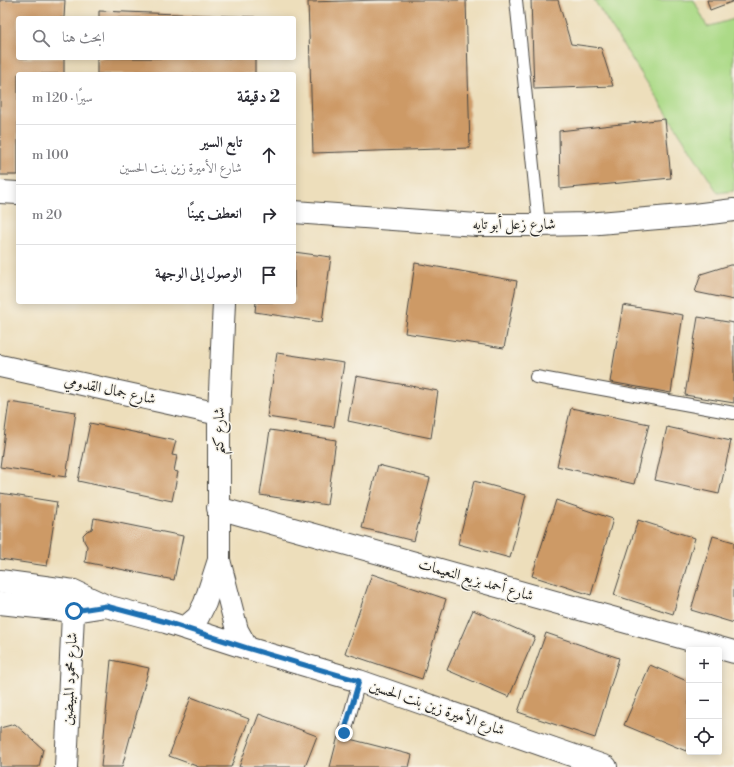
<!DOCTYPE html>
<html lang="ar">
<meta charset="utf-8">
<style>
body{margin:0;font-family:"Libre Bodoni",Amiri,serif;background:#f7f7f7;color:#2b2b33;direction:rtl}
.controls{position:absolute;right:12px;bottom:12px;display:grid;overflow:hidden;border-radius:4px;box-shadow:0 2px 10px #0003}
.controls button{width:36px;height:36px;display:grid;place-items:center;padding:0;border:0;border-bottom:1px solid #e1e1e2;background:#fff;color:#2b2b33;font:20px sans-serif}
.stop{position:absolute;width:12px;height:12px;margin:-9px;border:3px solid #1f6fb2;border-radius:50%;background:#fff}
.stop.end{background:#1f6fb2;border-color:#fff;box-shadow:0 1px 4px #0008}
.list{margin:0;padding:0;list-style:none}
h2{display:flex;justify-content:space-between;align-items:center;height:52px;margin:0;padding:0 16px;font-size:17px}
h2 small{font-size:13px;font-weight:400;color:#7c7c81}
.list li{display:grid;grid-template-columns:26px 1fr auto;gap:12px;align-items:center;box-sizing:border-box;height:60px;padding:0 16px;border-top:1px solid #e1e1e2}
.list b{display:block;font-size:15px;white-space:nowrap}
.list p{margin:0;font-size:13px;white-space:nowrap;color:#7c7c81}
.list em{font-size:13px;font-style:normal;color:#7c7c81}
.icon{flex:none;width:22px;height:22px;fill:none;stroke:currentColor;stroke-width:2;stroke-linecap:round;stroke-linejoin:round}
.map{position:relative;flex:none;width:734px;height:767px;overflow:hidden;direction:ltr}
.search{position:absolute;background:#fff;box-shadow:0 2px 10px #0003;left:16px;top:16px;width:280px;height:44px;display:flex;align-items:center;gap:10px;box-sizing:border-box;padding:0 14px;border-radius:4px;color:#7c7c81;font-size:15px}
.panel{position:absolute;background:#fff;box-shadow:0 2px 10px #0003;left:16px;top:72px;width:280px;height:232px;border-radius:4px;direction:rtl}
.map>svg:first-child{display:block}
.green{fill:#acda87;stroke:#6c8259}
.building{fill:#cd9a66}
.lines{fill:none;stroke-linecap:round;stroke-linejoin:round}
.lane-casing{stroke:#484641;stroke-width:14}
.street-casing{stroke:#484641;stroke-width:24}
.secondary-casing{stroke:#484641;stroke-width:24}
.lane{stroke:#fff;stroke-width:12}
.street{stroke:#fff;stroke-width:22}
.secondary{stroke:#fff;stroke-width:22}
.route{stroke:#1f6fb2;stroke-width:5}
.labels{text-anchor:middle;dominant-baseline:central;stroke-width:3;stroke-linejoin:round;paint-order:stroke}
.street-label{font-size:15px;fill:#2b2b2b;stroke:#f7f3e8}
</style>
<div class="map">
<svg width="734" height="767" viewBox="0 0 734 767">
<rect width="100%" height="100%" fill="#f7f3e8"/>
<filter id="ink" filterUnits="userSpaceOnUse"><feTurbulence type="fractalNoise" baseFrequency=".025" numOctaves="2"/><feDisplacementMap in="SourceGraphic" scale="8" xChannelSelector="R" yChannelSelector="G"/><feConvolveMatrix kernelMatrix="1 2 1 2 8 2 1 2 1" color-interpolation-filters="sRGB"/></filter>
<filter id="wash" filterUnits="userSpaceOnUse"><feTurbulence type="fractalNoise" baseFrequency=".012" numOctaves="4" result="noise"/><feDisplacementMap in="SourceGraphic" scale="16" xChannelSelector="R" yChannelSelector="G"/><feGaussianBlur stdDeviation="0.9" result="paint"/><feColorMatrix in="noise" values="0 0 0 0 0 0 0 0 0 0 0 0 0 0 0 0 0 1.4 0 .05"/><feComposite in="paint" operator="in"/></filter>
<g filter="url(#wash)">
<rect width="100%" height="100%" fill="#eddebb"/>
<!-- green -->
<path class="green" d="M 594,0 L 694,0 L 707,27 L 734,19 L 734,191 L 718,193 Z"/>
<g id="blocks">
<!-- building -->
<g class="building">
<path d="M 0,0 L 65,0 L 64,18 L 18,18 L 18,58 L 64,58 L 64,74 L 18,74 L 18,175 L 0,175 Z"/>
<path d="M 380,0 L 466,0 L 470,148 L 313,153 L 308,2 Z"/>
<path d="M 531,0 L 558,0 L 571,44 L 601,48 L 613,86 L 534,89 Z"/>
<path d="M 707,0 L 734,0 L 734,1 L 710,10 Z"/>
<path d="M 99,11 L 255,17 L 255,18 L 99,18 Z"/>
<rect x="97" y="58" width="158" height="16"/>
<path d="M 665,119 L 671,178 L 560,189 L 559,131 Z"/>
<path d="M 294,252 L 331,257 L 322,322 L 255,312 L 256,302 L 294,302 Z"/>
<path d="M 415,263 L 517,281 L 504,348 L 405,333 Z"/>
<path d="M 730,265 L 734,265 L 734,300 L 695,292 L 701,274 Z"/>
<path d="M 623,305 L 683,315 L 671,393 L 610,382 Z"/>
<path d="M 698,317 L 734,323 L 734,403 L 685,395 Z"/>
<path d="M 277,353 L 344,363 L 334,427 L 267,417 Z"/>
<path d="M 356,376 L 438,391 L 431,438 L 348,421 Z"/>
<path d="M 9,402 L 76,412 L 66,477 L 0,467 Z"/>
<path d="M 571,408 L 649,424 L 634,484 L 557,466 Z"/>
<path d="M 90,423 L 176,441 L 172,455 L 177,456 L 174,471 L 178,472 L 172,501 L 78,481 Z"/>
<path d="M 667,427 L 731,441 L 719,494 L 655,480 Z"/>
<path d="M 270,430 L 336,440 L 327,505 L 260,495 Z"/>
<path d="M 378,465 L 430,478 L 414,541 L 362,528 Z"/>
<path d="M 474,481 L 526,495 L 510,558 L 458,544 Z"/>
<path d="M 0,493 L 57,502 L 47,566 L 0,559 Z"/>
<path d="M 556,500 L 613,519 L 591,595 L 532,576 Z"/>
<path d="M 94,518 L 183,536 L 174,580 L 85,562 L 87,546 L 84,541 L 83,535 L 87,531 L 92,529 Z"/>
<path d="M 638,520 L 695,538 L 673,614 L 614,595 Z"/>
<path d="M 713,536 L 734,542 L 734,623 L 691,610 Z"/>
<path d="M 372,574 L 446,599 L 422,679 L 345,653 Z"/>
<path d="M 473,610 L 535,637 L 509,697 L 447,670 Z"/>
<path d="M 546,633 L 619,658 L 595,738 L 518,712 Z"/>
<path d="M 111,660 L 149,668 L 122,767 L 101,767 Z"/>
<path d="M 650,665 L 689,682 L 689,744 L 686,751 L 624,725 Z"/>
<path d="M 191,697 L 249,719 L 231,767 L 199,767 L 169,756 Z"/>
<path d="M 259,714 L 317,736 L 305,767 L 239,767 Z"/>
<path d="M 15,724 L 43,749 L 39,767 L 0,767 L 0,728 Z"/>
<path d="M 338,736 L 412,755 L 409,767 L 330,767 Z"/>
</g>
</g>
</g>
<g filter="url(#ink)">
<use href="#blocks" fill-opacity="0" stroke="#484641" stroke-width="1"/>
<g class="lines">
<!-- lane casing -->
<g class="lane-casing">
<g id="lane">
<path d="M 516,0 L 539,225"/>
<path d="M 536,377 L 734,413"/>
<path d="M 345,733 L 359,681"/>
</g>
</g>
<!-- street casing -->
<g class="street-casing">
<g id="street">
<path d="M 0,192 L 18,193"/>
<path d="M 294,212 L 477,225 L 539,225 L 587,224 L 694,215 L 734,210"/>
<path d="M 224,302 L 219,414 L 219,560 L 237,630 L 247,648"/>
<path d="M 0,366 L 219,414"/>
<path d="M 218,508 L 734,652"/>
<path d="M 185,628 L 198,617 L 205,603 L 219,560"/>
<path d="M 66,767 L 74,592"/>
</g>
</g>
<!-- secondary casing -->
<g class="secondary-casing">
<g id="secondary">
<path d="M 0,581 L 74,591 L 106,606 L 166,622 L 247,648 L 359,681 L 606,767"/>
<path d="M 0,603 L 74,611 L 106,606"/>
</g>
</g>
<!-- lane -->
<use href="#lane" class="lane"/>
<!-- street -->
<use href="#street" class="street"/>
<!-- secondary -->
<use href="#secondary" class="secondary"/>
</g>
</g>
<g class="lines" filter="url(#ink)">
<!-- route -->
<path class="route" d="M 74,611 L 106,606 L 166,622 L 247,648 L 359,681 L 344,733"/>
</g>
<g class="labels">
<!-- street labels -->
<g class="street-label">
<text x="514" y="224">شارع زعل أبو تايه</text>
<text transform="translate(110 390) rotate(12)">شارع جمال القدومي</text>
<text transform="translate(219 431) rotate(-89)">شارع كتم</text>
<text transform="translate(476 580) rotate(16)">شارع أحمد بزيع النعيمات</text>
<text transform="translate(70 679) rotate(-87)">شارع محمود المبيضين</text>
<text transform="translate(437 708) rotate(19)">شارع الأميرة زين بنت الحسين</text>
</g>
</g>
</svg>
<div class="controls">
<button>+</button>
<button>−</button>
<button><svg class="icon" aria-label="locate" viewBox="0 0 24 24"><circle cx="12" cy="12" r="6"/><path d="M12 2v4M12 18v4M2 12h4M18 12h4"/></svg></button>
</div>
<div class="stop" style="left:74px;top:611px"></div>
<div class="stop end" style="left:344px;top:733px"></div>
<div class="search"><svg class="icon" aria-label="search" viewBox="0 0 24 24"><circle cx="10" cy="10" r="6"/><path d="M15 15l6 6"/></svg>ابحث هنا</div>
<section class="panel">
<h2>2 دقيقة<small>سيرًا · 120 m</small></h2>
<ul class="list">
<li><svg class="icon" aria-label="ahead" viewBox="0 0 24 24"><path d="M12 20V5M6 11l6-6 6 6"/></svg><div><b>تابع السير</b><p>شارع الأميرة زين بنت الحسين</p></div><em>100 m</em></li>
<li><svg class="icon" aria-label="right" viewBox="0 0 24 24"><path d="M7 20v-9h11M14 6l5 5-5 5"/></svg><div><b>انعطف يمينًا</b></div><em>20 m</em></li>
<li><svg class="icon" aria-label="arrive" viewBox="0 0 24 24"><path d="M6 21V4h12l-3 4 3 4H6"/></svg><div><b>الوصول إلى الوجهة</b></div></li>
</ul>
</section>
</div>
